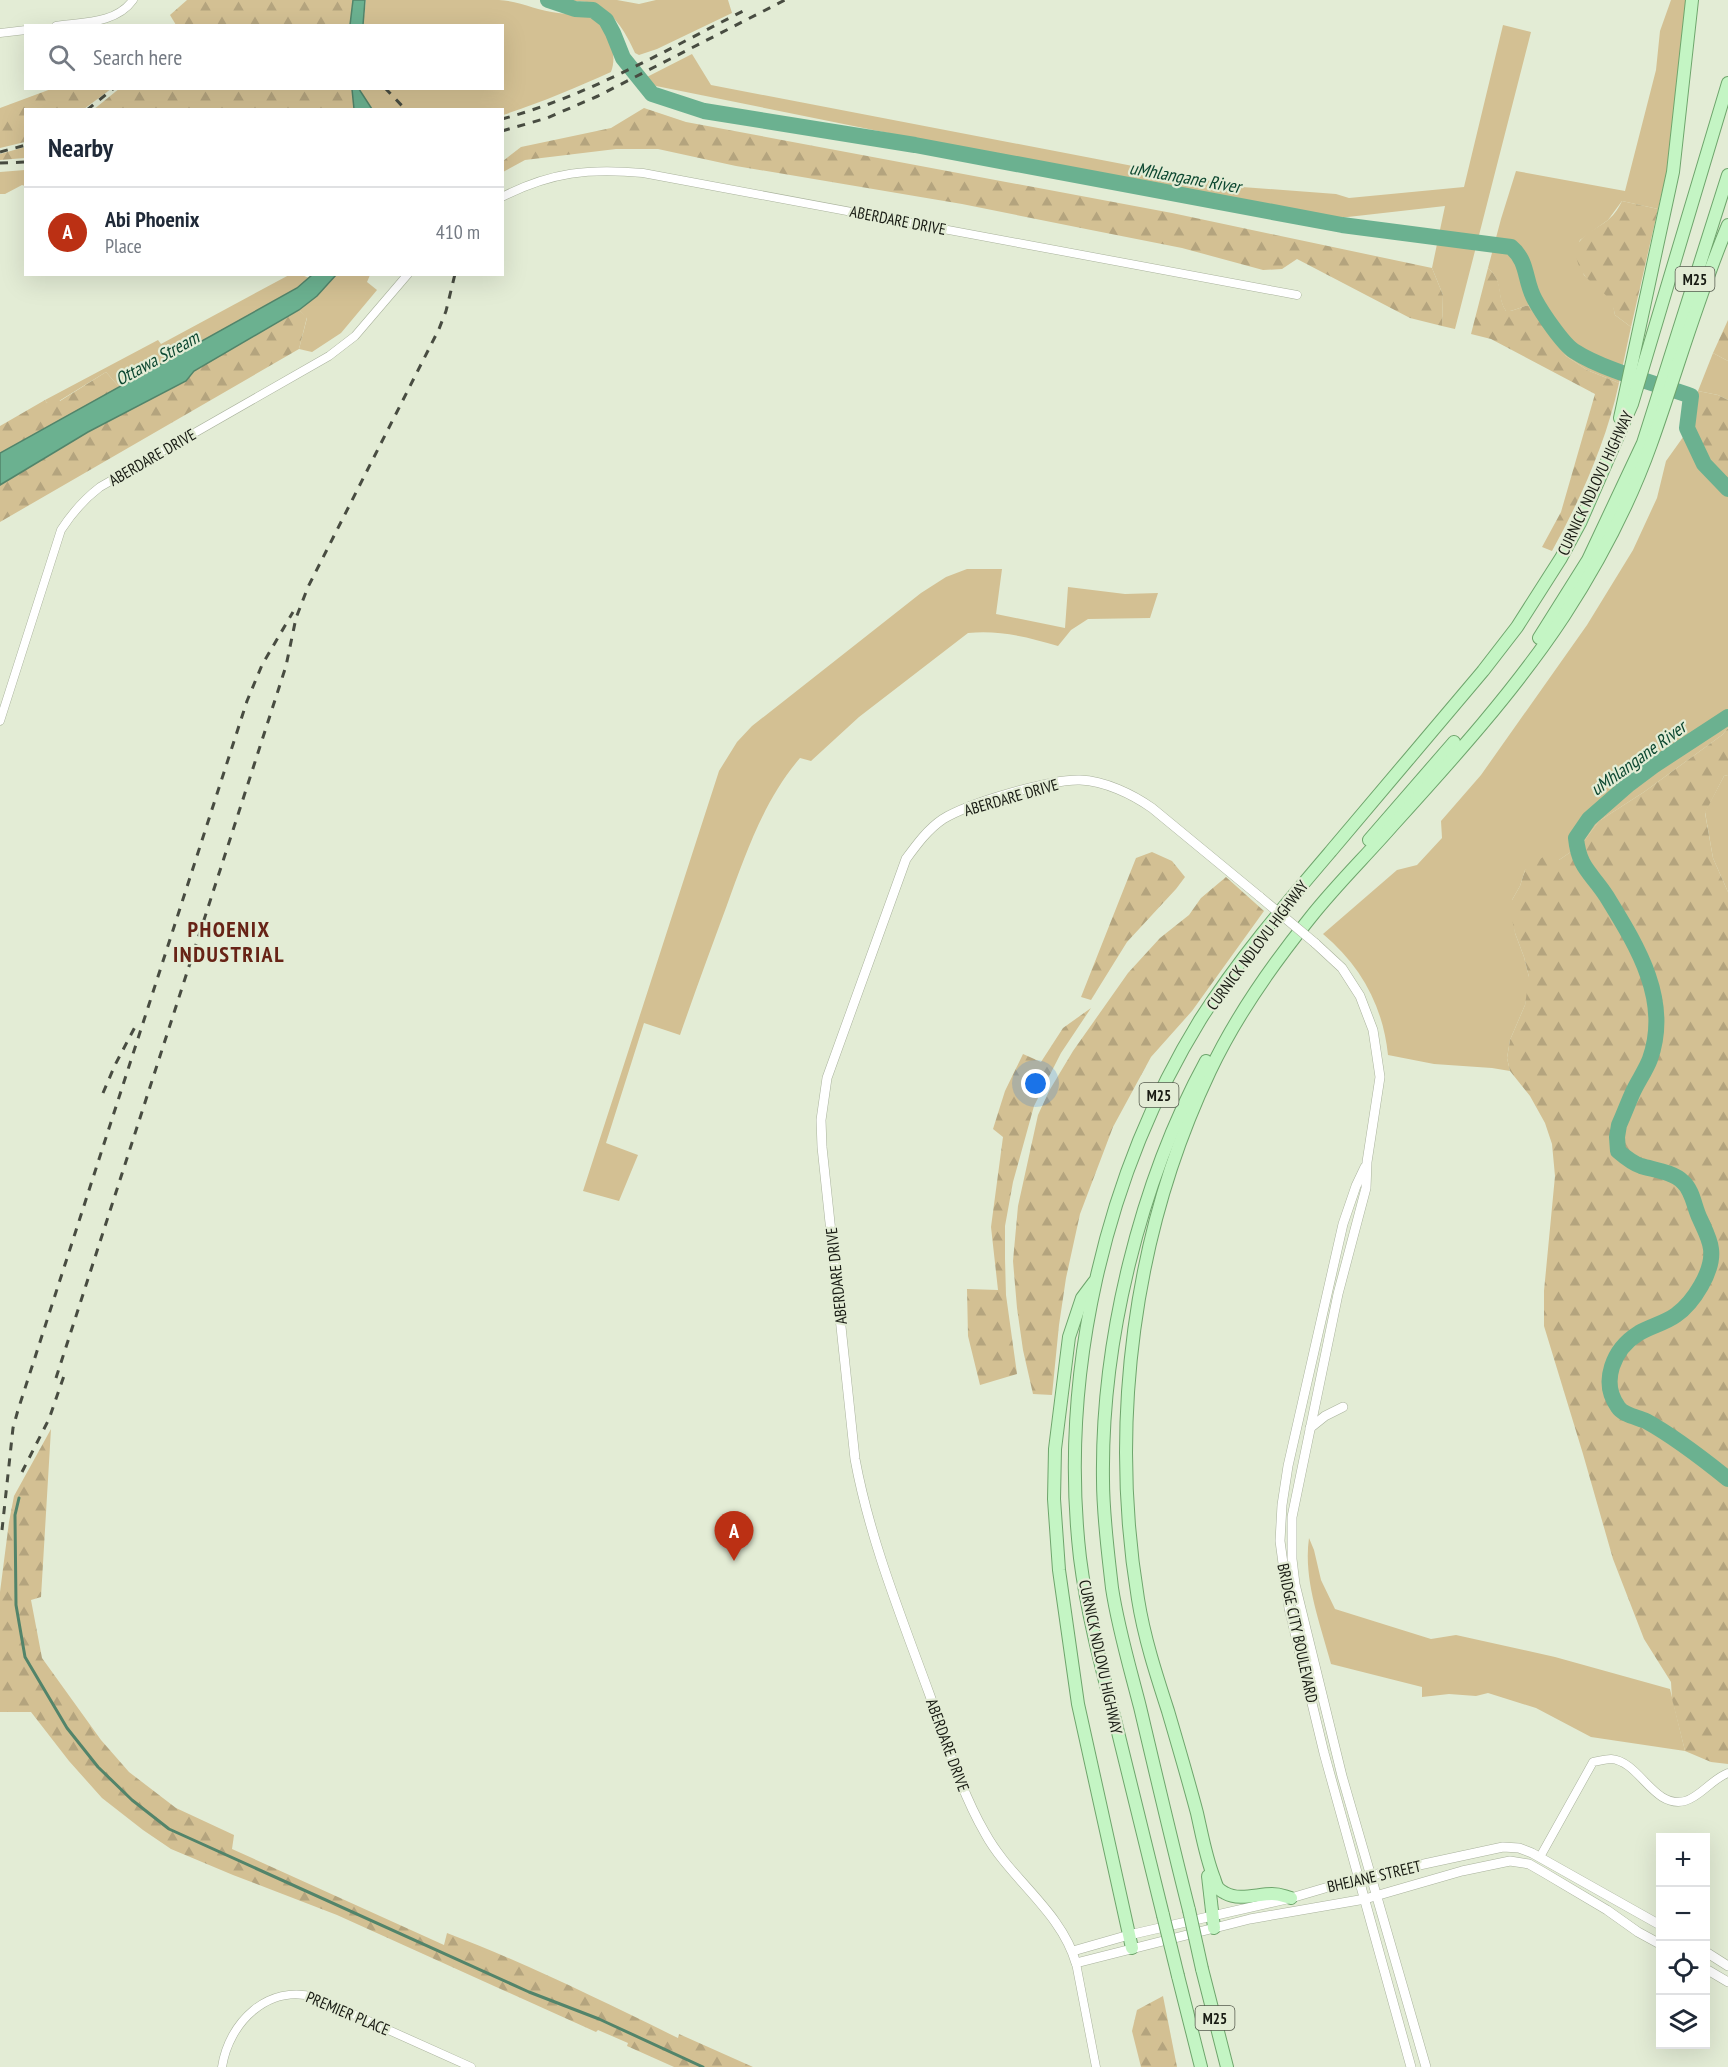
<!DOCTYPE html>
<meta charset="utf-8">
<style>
body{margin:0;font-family:"PT Sans Narrow",sans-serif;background:#f2f2f3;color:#1f2937}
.controls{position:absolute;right:18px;bottom:18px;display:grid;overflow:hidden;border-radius:0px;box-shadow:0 6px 24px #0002}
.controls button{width:54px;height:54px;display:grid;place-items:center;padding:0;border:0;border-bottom:2px solid #e0e1e3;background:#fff;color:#1f2937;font:30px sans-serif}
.you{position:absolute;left:1036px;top:1084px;width:21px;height:21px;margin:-15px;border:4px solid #fff;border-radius:50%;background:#1a73e8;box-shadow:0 0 0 9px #1a73e833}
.badge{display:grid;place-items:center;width:39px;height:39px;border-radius:50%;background:#bb3014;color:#fff;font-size:20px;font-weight:700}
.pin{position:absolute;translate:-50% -50px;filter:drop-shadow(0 2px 3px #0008)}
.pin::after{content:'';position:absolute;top:32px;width:21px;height:18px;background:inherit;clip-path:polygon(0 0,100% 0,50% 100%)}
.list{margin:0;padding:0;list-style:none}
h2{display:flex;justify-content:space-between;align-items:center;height:78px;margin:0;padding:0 24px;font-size:26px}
h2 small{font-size:20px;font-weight:400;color:#747a83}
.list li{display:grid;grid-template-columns:39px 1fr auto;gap:18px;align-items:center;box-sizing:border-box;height:90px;padding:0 24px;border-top:2px solid #e0e1e3}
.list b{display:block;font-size:22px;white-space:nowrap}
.list p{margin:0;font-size:20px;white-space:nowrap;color:#747a83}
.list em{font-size:20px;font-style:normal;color:#747a83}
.icon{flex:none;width:33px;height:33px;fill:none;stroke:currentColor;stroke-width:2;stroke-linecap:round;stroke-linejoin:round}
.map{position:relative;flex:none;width:1728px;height:2067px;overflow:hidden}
.search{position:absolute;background:#fff;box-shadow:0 6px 24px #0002;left:24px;top:24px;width:480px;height:66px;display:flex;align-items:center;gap:15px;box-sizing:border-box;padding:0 21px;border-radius:0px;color:#747a83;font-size:22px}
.panel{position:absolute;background:#fff;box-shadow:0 6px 24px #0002;left:24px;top:108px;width:480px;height:168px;border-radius:0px}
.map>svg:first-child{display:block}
.green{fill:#d3c093}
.forest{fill:url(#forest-firs)}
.water{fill:#6bb190;stroke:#52846a;stroke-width:1.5}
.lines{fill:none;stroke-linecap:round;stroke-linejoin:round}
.stream{stroke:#52846a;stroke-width:3}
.river{stroke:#6bb190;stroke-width:16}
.minor-casing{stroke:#a9b29c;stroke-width:9}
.tertiary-casing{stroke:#a9b29c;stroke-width:10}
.primary-casing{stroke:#6ea56c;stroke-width:14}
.minor{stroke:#fff;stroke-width:8}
.tertiary{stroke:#fff;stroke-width:9}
.primary{stroke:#c4f5c4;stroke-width:12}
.rail{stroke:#484c41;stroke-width:3;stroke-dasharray:8 8;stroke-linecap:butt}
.tertiary-bridge-casing{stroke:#a9b29c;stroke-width:10;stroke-linecap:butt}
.primary-bridge-casing{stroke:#6ea56c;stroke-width:14;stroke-linecap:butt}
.tertiary-bridge{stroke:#fff;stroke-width:9}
.primary-bridge{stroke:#c4f5c4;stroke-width:12}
.labels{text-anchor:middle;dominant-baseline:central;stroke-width:4.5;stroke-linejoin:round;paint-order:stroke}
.shield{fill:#e3ecd5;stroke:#555a4d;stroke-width:1.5}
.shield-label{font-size:15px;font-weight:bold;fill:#181b13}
.street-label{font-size:16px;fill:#181b13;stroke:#e3ecd5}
.water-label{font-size:18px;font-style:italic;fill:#0c4730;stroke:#e3ecd5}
.district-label{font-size:22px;font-weight:bold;letter-spacing:1.5px;fill:#672316;stroke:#e3ecd5}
</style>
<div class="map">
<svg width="1728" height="2067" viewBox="0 0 1728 2067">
<defs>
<pattern id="forest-firs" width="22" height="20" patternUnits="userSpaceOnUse" patternTransform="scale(1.5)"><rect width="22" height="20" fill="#d3c093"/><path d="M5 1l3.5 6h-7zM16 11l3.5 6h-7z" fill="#b4a47e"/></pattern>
</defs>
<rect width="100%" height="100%" fill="#e3ecd5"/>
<!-- green -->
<g class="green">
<path d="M 366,0 C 410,0 455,0 499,0 C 519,1 538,11 558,13 C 569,15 584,12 594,19 C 609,30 618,54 611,72 C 575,88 540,103 503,115 L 502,110 L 373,109 L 365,99 L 360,89 L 502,88 L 502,26 L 363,25 Z"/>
<path d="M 554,0 L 617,0 L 639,4 L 656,0 L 728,0 L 732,13 L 657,49 L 639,55 L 635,53 C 627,34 610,5 587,2 C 576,0 565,2 554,0 Z"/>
<path d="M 1671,0 L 1686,0 L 1670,158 L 1658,209 L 1622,201 L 1608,220 L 1580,240 L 1576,252 L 1584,275 L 1609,296 L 1613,305 L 1615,315 L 1631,327 L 1619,383 L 1587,370 L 1566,356 L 1532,305 C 1522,305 1515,312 1506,311 C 1496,296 1504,282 1488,268 L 1501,219 L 1516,171 L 1625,191 L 1656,70 L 1660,31 Z"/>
<path d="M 1503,25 L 1531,32 L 1455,329 L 1442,326 L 1443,295 L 1432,268 L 1445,206 L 1339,218 L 1211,193 L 1052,166 L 656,86 L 645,78 L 692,54 L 711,85 L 1242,187 L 1336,194 L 1349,198 L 1464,187 Z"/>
<path d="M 25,170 L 25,186 L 22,185 L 5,194 L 0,194 L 0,172 Z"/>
<path d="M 289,275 L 302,275 L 309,278 L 297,288 L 119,387 L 106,372 L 59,401 L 47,403 L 45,400 L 158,340 L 161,344 Z"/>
<path d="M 336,275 L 370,275 L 367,282 L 377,290 L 341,333 L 312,352 L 299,349 L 307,318 L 299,310 L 317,296 Z"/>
<path d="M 1713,353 L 1728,361 L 1728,400 L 1718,395 L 1698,391 Z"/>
<path d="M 1691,426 L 1706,462 L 1728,484 L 1728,728 L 1722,735 L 1644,792 L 1599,821 L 1581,845 L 1559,860 L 1525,870 L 1520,886 L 1512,900 L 1515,933 L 1524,957 L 1529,977 L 1529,988 L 1525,1005 L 1510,1040 L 1507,1058 L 1510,1071 L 1492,1068 L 1434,1064 L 1388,1055 C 1383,1006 1361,966 1323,934 L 1397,870 L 1417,865 L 1442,838 L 1441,821 L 1481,775 L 1587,625 L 1633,550 L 1657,498 L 1666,461 Z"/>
<path d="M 967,569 L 1002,569 L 996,614 L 1065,628 L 1068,587 L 1125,594 L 1158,593 L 1150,618 L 1088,619 L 1071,630 L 1058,646 C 1028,637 1000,630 968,633 L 859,717 L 811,761 L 800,758 C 764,800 746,853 727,905 C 711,948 695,992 680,1035 L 644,1023 L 606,1143 L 638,1155 L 619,1201 L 583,1191 L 719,771 L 737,742 L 752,726 L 921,593 L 946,577 Z"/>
<path d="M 1728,775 L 1728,892 L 1713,858 L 1705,812 L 1724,776 Z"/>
<path d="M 1309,1538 L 1314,1550 L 1321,1580 L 1335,1609 L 1431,1639 L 1456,1635 L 1555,1657 L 1670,1689 L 1685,1751 L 1591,1737 L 1536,1708 L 1488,1693 L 1476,1696 L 1449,1694 L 1422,1697 L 1422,1687 L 1331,1664 C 1320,1623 1303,1580 1309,1538 Z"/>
</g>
<!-- forest -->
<g class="forest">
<path d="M 187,0 L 353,0 L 350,25 L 176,25 L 170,15 Z"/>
<path d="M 120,88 L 352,89 L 354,109 L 93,110 Z"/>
<path d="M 51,89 L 111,89 L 84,109 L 26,110 L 25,142 L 0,148 L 0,108 Z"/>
<path d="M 644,108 L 686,122 L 1172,213 L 1432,268 L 1443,295 L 1442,326 L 1410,318 L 1297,259 L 1282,269 L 1263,270 L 1182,248 L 1086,229 L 962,204 L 736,166 L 658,149 L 616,149 L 525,160 L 503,172 L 503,161 L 521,147 L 611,128 Z"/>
<path d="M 25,147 L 25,158 L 0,160 L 0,154 Z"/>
<path d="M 1622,201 L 1658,209 L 1631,327 L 1615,315 C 1611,285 1581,288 1576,255 C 1574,236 1597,230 1609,219 C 1615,214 1619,207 1622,201 Z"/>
<path d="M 1488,268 C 1505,283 1496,295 1506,311 C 1515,312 1522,305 1532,305 L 1566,356 L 1587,370 L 1619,383 C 1606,443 1581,498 1552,551 L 1542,547 L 1561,512 L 1595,394 L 1491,339 L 1471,334 Z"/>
<path d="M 299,310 L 307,317 L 299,349 L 0,522 L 0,485 L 88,432 L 186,381 L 194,371 Z"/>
<path d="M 1728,320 L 1728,361 L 1713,353 Z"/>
<path d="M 106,372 L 119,387 L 0,453 L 0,426 L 45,400 L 47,403 L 56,396 L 60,401 Z"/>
<path d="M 1698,391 L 1718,395 L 1728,400 L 1728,484 C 1706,461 1690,442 1693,408 C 1693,401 1693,396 1698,391 Z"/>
<path d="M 1728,728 L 1728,775 L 1724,776 L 1705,813 L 1713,858 L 1728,892 L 1728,1764 L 1711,1762 L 1685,1751 L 1672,1699 L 1671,1682 L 1644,1639 L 1613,1559 L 1583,1454 L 1544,1326 L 1544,1291 L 1555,1176 L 1552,1144 L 1545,1123 L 1530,1096 L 1510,1071 L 1507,1058 L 1510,1040 L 1525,1005 L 1529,977 L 1524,957 L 1515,933 L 1510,910 L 1512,900 L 1520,886 L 1525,870 L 1547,854 L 1559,860 L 1581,845 L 1599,821 L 1644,792 L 1722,735 Z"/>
<path d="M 1152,852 L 1172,861 L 1185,877 L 1176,889 L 1127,942 L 1091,1000 L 1081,997 L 1136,858 Z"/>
<path d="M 1226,877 L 1264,911 L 1192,1011 L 1151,1057 L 1113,1127 L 1080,1214 L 1066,1278 L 1059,1325 L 1052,1395 L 1033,1394 L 1023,1350 L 1017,1308 L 1013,1261 L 1018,1206 L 1038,1115 L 1049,1091 L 1073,1051 L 1128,973 L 1160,938 L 1189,915 L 1201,898 Z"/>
<path d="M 1091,1008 L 1061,1053 L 1034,1106 L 1013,1182 L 1005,1226 L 1005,1259 L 1006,1295 L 1017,1374 L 980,1385 L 968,1336 L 967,1289 L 998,1290 L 991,1227 L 1003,1137 L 993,1129 L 1005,1091 L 1023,1054 L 1041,1062 L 1063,1028 Z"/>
<path d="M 51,1429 L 41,1597 L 31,1600 L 42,1658 L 101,1740 L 129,1772 L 176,1808 L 234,1835 L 232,1849 L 444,1945 L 447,1933 C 526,1963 602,2001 678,2038 L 679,2034 L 753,2067 L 674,2067 L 627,2046 L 628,2043 L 598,2030 L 596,2032 L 337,1915 L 233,1875 L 171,1849 L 143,1830 L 102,1798 L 69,1761 L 31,1712 L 0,1712 L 0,1592 L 9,1522 L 14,1496 Z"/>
<path d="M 1163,1996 L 1177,2067 L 1141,2067 L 1132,2031 L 1137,2010 Z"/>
</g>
<!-- water -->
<g class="water">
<path d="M 353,0 L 365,0 L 363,25 L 350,25 Z"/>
<path d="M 352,89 L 359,89 L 372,109 L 354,109 Z"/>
<path d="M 312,275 L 336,275 L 317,296 L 299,310 L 194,371 L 186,381 L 88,432 L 0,485 L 0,453 L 297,288 Z"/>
</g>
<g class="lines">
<!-- stream -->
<path class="stream" d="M 19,1498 L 15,1515 L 16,1605 L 25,1657 L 67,1728 L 98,1767 L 132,1800 L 169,1829 L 529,1992 L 599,2019 L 703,2067"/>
<!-- river -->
<g class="river">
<path d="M 548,0 L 575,9 L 593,10 L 606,20 L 613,33 L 623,58 L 652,94 L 704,111 L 915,145 L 1342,225 L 1511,247 C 1529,262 1524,281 1535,300 C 1542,313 1563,344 1574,351 C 1603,370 1657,384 1691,396 L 1687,428 L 1704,464 L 1728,489"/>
<path d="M 1728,717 L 1653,766 L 1629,784 L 1589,819 L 1576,838 C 1579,869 1592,873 1607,897 C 1637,946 1671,1000 1650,1059 C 1646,1070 1638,1081 1633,1092 C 1628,1103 1624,1114 1619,1125 L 1617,1137 L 1618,1151 C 1625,1157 1632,1163 1641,1166 C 1654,1170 1673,1172 1683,1182 C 1693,1191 1694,1207 1700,1219 C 1704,1228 1710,1239 1711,1249 C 1714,1271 1693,1303 1676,1315 C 1665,1323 1651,1326 1639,1333 C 1613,1349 1600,1382 1618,1407 C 1623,1415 1637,1417 1646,1421 C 1675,1437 1702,1458 1728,1479"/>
</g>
<!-- minor casing -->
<g class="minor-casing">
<g id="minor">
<path d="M 56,26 C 82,22 116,24 133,0"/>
<path d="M 0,33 L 26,30"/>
<path d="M 502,197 C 551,172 589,168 643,173 L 1297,295"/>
<path d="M 0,721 L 61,530 C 72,513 83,500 100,487 L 329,356 L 355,336 L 408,274"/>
<path d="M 1540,1857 L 1593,1762 C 1599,1761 1606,1759 1611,1759 C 1640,1761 1653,1809 1685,1801 C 1700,1797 1712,1779 1728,1773"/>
<path d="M 1076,1963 L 1096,2067"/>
<path d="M 222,2067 C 229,2022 268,1984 315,1997 L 471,2067"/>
</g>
</g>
<!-- tertiary casing -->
<g class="tertiary-casing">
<g id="tertiary">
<path d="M 1260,897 L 1152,808 C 1132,794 1105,781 1080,780 C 1051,779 969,803 943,819 C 928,829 917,844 906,859 L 827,1078 L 821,1120 L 822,1147 L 855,1459 C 870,1540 901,1616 929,1693 C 946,1740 960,1790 985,1833 C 1010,1879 1061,1911 1076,1963 L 1250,1919 L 1365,1899 L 1462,1871 L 1510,1861 L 1529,1864 L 1543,1872 L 1607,1910 L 1638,1932 L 1660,1944"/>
<path d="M 1315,943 L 1342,968 L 1360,996 L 1373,1030 L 1380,1077 L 1367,1162 L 1366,1188 L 1338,1294 L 1292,1517 L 1292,1559 L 1295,1584 L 1342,1776 L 1426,2067"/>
<path d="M 1365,1167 L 1356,1186 L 1343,1224 L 1288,1466 L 1282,1505 L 1280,1541 L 1289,1608 L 1324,1753 L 1411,2067"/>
<path d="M 1310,1428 L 1325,1416 L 1343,1407"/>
<path d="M 1073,1951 L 1129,1935 L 1291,1898 L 1359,1878 L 1503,1847 L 1519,1848 L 1532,1853 L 1660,1925"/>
<path d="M 1706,1952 L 1728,1966"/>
<path d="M 1706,1969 L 1728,1982"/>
</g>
</g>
<!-- primary casing -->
<g class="primary-casing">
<g id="primary">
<path d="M 1620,418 L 1673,172 L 1692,0"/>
<path d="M 1539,638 L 1588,560 L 1643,443 L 1728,175"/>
<path d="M 1369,840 L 1454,742"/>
<path d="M 1094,1282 L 1082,1298 L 1069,1337 L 1055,1449 L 1054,1499 L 1059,1570 L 1078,1704 L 1132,1948"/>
<path d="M 1208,1876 L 1214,1928"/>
<path d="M 1291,1898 C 1283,1896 1281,1894 1272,1894 C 1257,1894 1239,1901 1225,1893 C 1217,1889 1217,1887 1214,1878 C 1206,1858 1202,1835 1197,1813 C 1188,1779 1178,1745 1168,1711 C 1156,1674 1144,1637 1138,1599 C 1109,1423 1133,1233 1210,1071 C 1236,1016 1272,965 1310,918 C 1336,885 1366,856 1393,825 C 1452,760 1516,689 1564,616 C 1599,562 1630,503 1651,444 C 1677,371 1698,296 1728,225"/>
<path d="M 1189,1910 C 1172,1843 1156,1775 1140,1707 C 1130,1668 1118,1628 1112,1588 C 1108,1552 1103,1516 1103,1480 C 1101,1342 1140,1182 1206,1061"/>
<path d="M 1163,1915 C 1147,1850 1131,1785 1115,1720 C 1101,1666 1087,1613 1080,1558 C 1059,1376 1104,1176 1200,1020 C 1238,960 1285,905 1331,851 C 1382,791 1432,731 1483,671 L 1517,627 L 1561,558 L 1580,523 L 1632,404 L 1728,83"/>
<path d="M 1202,1969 L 1227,2067"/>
<path d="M 1178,1976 L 1201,2067"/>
</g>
</g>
<!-- minor -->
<use href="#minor" class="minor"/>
<!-- tertiary -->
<use href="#tertiary" class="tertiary"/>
<!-- primary -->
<use href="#primary" class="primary"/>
<!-- rail -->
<g class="rail">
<path d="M 385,88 L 406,110"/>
<path d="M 87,110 L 114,88"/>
<path d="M 502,119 C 588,96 668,49 747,9"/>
<path d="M 502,131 L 547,118 L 598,96 L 785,0"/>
<path d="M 0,152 L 26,145"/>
<path d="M 0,163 L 26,162"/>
<path d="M 103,1093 L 115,1065 L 136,1025"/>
<path d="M 56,1378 L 286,666 L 296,618 L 308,587 L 439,329 L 446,311 L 455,274"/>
<path d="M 22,1472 L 49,1419 L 66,1370"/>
<path d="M 2,1530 L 13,1428 L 18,1410 L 247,701 L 262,665 L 293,612"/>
</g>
<!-- tertiary-bridge casing -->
<g class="tertiary-bridge-casing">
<path id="tertiary-bridge" d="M 1260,897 L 1315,943"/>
</g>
<!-- primary-bridge casing -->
<g class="primary-bridge-casing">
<g id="primary-bridge">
<path d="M 1189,1910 L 1202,1969"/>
<path d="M 1163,1915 L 1178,1976"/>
</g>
</g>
<!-- tertiary-bridge -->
<use href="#tertiary-bridge" class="tertiary-bridge"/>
<!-- primary-bridge -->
<use href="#primary-bridge" class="primary-bridge"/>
</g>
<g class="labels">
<!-- shield labels -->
<g class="shield">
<rect x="1675.5" y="267" width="39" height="24" rx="4.5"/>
<rect x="1139.5" y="1083" width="39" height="24" rx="4.5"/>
<rect x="1195.5" y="2006" width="39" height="24" rx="4.5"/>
</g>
<g class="shield-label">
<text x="1695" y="279">M25</text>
<text x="1159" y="1095">M25</text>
<text x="1215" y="2018">M25</text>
</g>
<!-- street labels -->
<g class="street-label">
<text transform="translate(898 220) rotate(11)">ABERDARE DRIVE</text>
<text transform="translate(152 457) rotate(-30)">ABERDARE DRIVE</text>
<text transform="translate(1595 483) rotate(-65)">CURNICK NDLOVU HIGHWAY</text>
<text transform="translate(1011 797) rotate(-16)">ABERDARE DRIVE</text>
<text transform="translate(1257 945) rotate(-53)">CURNICK NDLOVU HIGHWAY</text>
<text transform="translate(836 1276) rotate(-96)">ABERDARE DRIVE</text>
<text transform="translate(1298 1633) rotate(78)">BRIDGE CITY BOULEVARD</text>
<text transform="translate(1101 1657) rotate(78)">CURNICK NDLOVU HIGHWAY</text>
<text transform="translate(948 1745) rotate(70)">ABERDARE DRIVE</text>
<text transform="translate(1374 1876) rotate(-13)">BHEJANE STREET</text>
<text transform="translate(348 2013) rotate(23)">PREMIER PLACE</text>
</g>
<!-- water labels -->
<g class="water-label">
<text transform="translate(1185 177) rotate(10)">uMhlangane River</text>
<text transform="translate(157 358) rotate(-29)">Ottawa Stream</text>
<text transform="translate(1638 758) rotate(-36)">uMhlangane River</text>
</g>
<!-- district labels -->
<g class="district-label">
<text x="229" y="929">PHOENIX<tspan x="229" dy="25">INDUSTRIAL</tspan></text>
</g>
</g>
</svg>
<div class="controls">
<button>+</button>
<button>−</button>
<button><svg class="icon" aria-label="locate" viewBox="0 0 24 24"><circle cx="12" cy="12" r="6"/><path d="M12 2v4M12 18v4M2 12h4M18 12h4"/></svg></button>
<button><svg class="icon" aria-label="layers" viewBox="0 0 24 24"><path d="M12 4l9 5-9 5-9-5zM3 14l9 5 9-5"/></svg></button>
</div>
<div class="you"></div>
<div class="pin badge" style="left:734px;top:1561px">A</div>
<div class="search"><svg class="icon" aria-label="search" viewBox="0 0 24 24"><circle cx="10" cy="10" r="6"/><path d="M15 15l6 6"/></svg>Search here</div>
<section class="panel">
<h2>Nearby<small></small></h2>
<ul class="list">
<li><span class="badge">A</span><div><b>Abi Phoenix</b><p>Place</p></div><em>410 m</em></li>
</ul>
</section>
</div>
